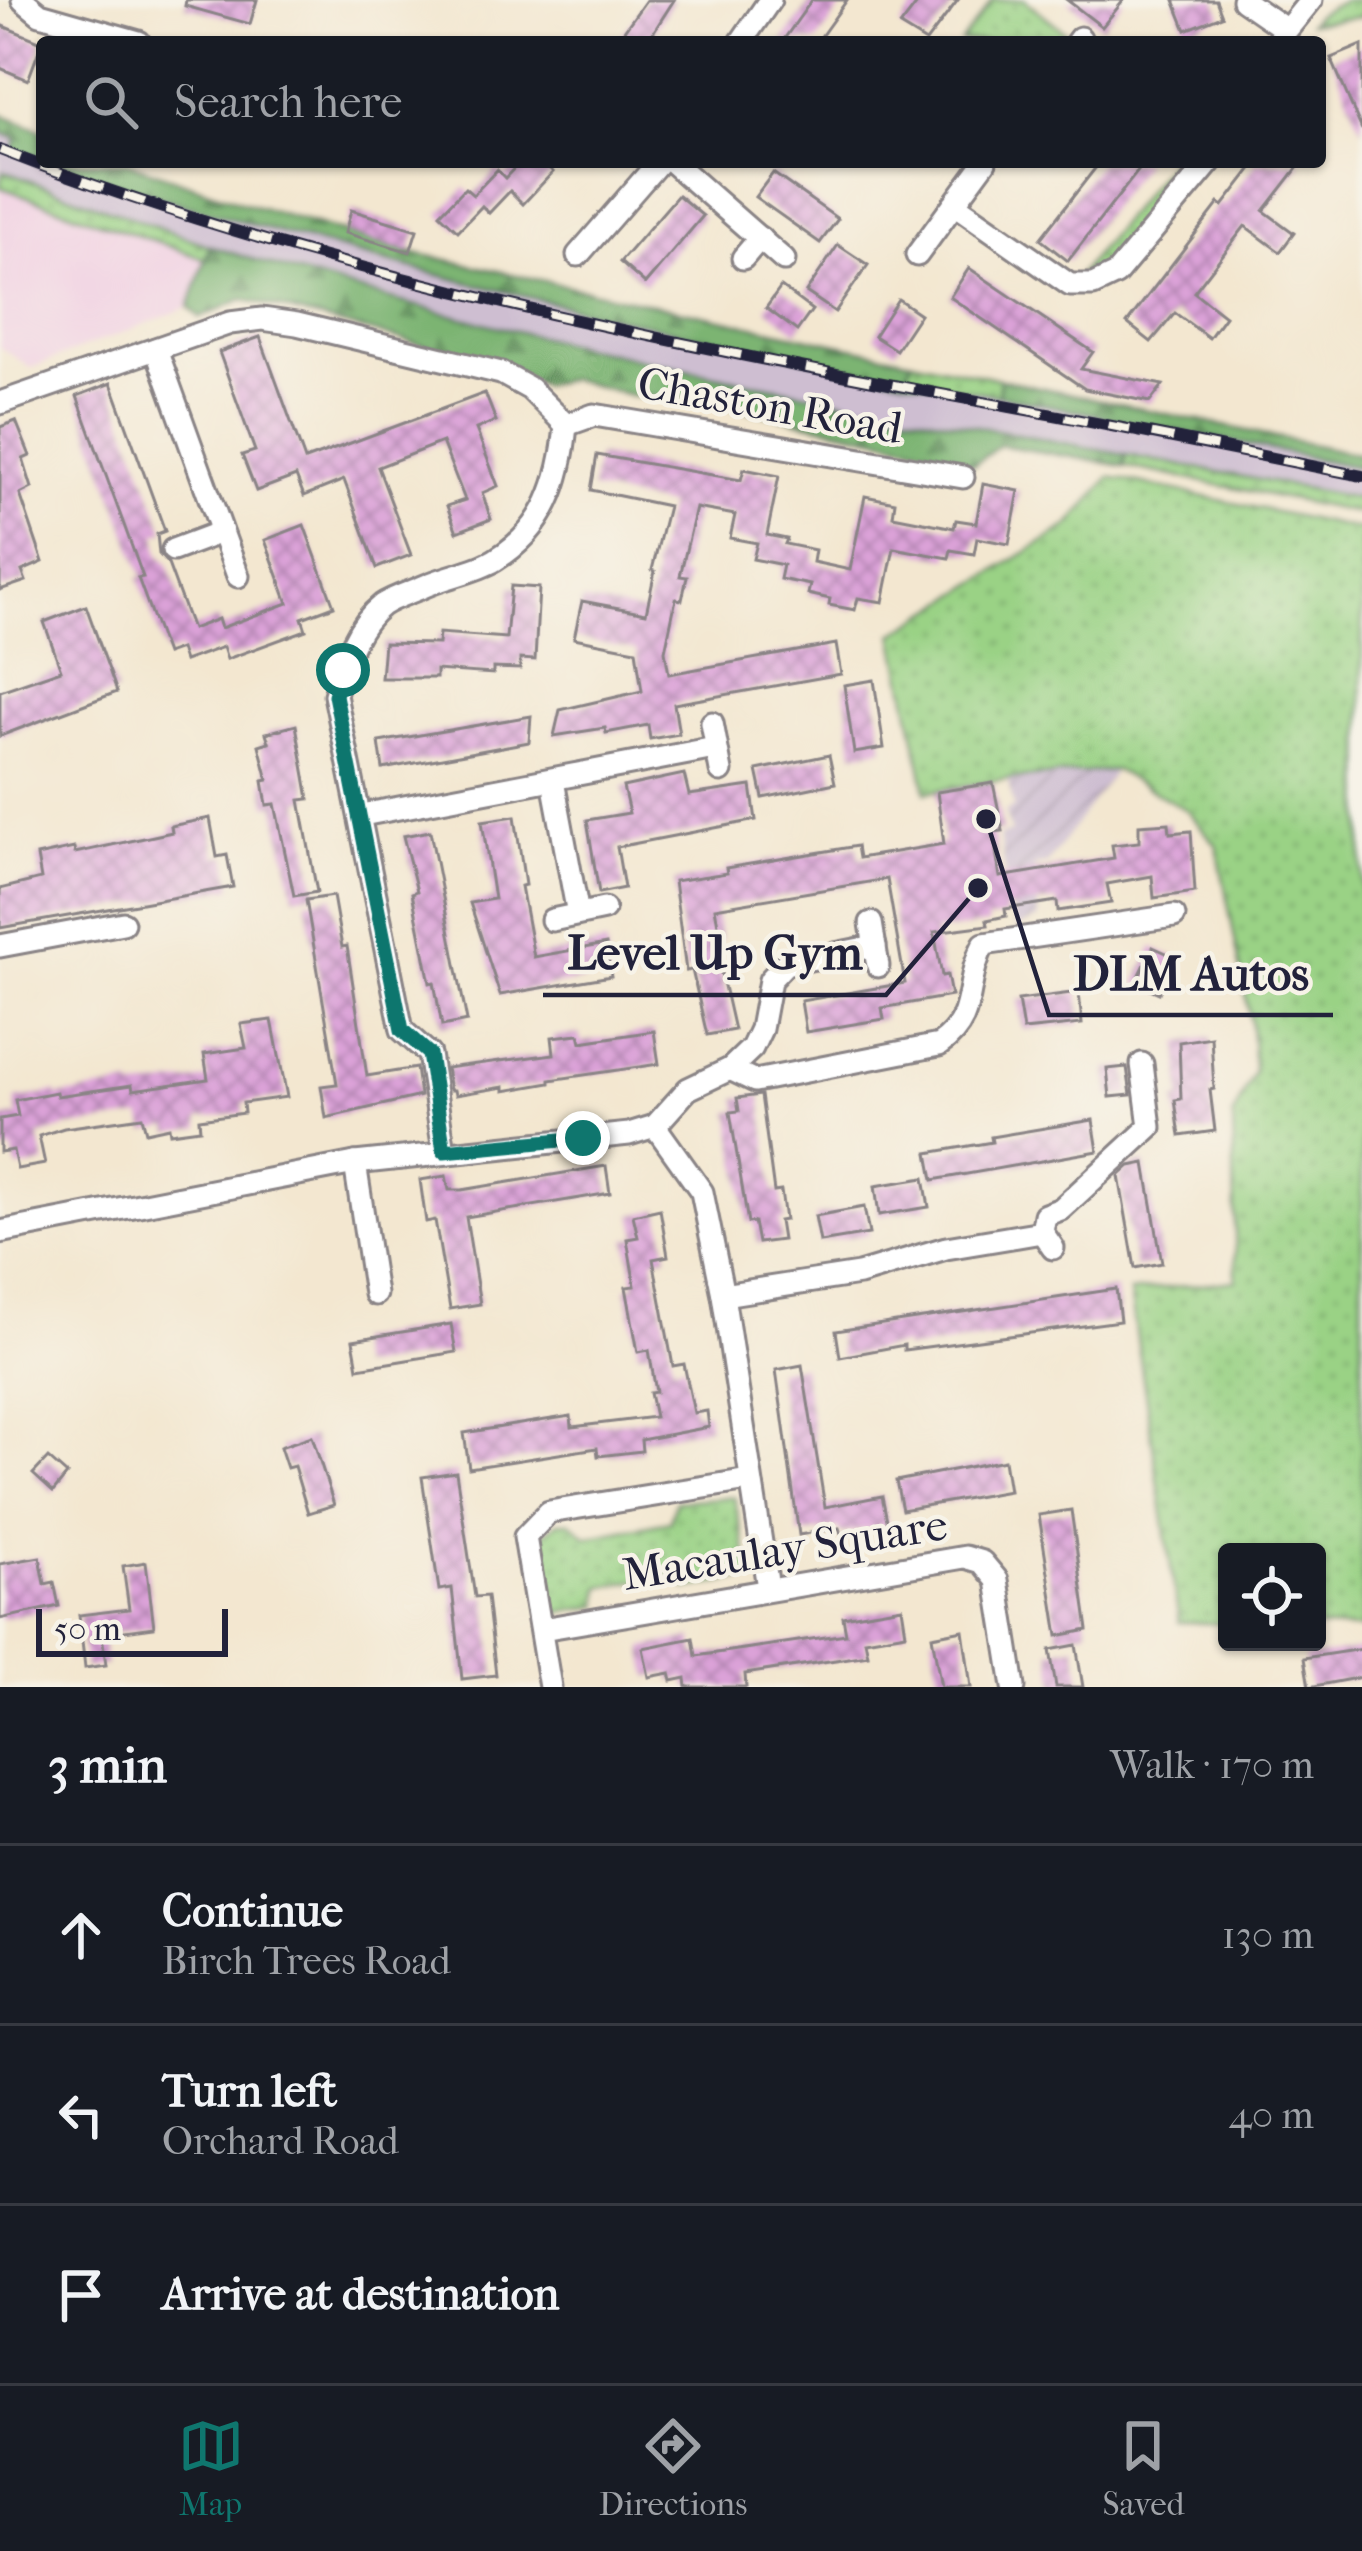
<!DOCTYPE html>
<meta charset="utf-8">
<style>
body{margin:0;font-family:"IM FELL French Canon",serif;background:#20242c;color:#f1f3f6}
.controls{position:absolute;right:36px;bottom:36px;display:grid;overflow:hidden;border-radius:12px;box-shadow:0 3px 9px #0004}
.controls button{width:108px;height:108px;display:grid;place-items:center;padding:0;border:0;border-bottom:3px solid #363941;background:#171b24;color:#f1f3f6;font:60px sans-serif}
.scale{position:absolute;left:36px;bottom:30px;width:192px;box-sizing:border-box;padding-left:12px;border:6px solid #22223b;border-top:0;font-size:33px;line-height:42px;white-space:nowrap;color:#22223b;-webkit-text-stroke:9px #f7f3e8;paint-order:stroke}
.stop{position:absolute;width:36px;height:36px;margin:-27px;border:9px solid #0f766e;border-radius:50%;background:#fff}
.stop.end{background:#0f766e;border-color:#fff;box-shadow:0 3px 12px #0008}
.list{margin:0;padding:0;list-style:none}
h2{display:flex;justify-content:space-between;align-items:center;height:156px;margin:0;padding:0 48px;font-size:51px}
h2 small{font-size:39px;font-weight:400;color:#9ea1a6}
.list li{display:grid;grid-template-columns:78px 1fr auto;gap:36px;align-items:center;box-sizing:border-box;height:180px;padding:0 48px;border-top:3px solid #363941}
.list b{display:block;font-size:45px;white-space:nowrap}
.list p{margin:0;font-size:39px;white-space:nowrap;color:#9ea1a6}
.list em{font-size:39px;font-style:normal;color:#9ea1a6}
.icon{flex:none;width:66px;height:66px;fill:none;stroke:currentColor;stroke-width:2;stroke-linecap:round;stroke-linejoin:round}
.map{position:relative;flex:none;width:1362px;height:1687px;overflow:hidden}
.search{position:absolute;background:#171b24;box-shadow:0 3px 9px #0004;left:36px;right:36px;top:36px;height:132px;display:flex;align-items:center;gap:30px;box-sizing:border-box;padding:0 42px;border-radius:12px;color:#9ea1a6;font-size:45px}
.sheet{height:696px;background:#171b24}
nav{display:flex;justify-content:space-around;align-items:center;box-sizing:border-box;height:168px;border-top:3px solid #363941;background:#171b24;font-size:33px;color:#9ea1a6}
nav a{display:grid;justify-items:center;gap:6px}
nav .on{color:#0f766e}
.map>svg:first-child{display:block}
.built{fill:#f1d0e3}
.industrial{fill:url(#industrial-furrows)}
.railway{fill:#cebed1}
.grass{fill:url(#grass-dots);stroke:#5e7a60;stroke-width:3}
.forest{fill:url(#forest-firs);stroke:#4e6b56;stroke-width:3}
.building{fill:url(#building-cross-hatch)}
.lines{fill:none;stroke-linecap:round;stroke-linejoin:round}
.street-casing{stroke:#8a8486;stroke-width:27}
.street{stroke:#fff;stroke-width:21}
.rail-casing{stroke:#22223b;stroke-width:12}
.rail{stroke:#f7f3e8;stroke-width:8;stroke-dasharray:22;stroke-linecap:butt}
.route{stroke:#0f766e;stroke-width:15}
.labels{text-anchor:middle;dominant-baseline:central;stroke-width:9;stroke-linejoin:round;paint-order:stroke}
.street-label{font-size:45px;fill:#22223b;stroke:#f7f3e8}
.leader{fill:none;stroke:#22223b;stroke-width:4.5}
.callout-dot{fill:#22223b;stroke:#f7f3e8;stroke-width:4.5}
.callout-label{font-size:48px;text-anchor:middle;font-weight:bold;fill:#22223b;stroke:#f7f3e8;stroke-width:9;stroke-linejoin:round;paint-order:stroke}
</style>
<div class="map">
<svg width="1362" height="1687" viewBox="0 0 1362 1687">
<defs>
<pattern id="industrial-furrows" width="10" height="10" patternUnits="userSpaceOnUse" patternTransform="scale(3)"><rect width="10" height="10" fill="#cebed1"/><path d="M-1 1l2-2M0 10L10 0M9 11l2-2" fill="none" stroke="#b1a3b4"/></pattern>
<pattern id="grass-dots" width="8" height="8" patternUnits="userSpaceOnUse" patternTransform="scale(3)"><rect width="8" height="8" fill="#9ad285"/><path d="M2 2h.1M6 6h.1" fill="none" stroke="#84b474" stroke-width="1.8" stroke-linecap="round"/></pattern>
<pattern id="forest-firs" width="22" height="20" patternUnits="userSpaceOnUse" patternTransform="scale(3)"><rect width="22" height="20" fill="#7bb472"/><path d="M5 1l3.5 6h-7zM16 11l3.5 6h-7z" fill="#64925f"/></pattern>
<pattern id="building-cross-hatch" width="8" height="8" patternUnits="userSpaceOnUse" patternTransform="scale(3)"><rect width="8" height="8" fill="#dba2d8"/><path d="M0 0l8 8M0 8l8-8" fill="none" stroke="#b184b0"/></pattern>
</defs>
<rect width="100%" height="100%" fill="#f7f3e8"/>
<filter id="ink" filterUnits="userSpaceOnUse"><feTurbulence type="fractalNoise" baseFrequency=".00833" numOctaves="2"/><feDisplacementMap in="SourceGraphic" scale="24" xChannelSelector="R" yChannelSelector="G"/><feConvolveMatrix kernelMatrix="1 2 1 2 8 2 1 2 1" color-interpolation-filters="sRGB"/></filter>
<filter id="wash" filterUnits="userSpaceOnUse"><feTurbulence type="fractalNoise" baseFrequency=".004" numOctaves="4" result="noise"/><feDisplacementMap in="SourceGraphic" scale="48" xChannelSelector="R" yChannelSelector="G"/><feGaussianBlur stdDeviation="2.7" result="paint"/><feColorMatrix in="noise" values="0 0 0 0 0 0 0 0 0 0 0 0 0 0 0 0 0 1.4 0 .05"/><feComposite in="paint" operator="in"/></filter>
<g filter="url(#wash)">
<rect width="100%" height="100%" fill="#f3e7d0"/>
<!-- built -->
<path class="built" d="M 0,187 L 205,259 L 189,307 L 31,368 L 0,347 Z"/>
<!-- industrial -->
<path class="industrial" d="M 1115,770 L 1047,864 L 1034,866 L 1039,919 L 1015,928 L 999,836 L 1011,833 L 1005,812 L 1014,807 L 1007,779 Z"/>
<!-- railway -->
<path class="railway" d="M 0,132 L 17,139 L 14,149 L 42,158 L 42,162 L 377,261 L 701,337 L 1362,468 L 1362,499 L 655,364 L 383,300 L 210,246 L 4,171 L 0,178 Z"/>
<!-- grass -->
<g class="grass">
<path d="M 993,0 L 1025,0 L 1067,33 L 1060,42 L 961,42 Z"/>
<path d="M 1345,0 L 1362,0 L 1362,17 L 1309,23 L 1316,15 Z"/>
<path d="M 1169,162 L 1194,162 L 1105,267 L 1076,278 Z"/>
<path d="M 3,171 L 210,246 L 205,259 L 0,187 Z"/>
<path d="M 912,360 L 1000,379 L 998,395 L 904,379 Z"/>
<path d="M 1126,455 L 1362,499 L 1362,514 L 1124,466 Z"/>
<path d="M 1110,477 L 1362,530 L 1362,1629 L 1317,1628 L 1317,1552 L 1227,1552 L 1227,1624 L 1179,1622 L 1130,1292 L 1236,1280 L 1233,1116 L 1254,1072 L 1251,1024 L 1217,846 L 1187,810 L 1115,770 L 1007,779 L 926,792 L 894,634 L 1069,526 Z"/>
<path d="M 734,1497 L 751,1577 L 687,1589 L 672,1574 L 601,1587 L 599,1606 L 547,1615 L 539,1538 L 558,1522 L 570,1522 L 587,1537 L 670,1521 L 676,1501 Z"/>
</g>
<!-- forest -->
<g class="forest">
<path d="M 0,114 L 42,130 L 42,158 L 13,149 L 17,139 L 0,132 Z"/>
<path d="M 52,162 L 127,162 L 240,202 L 410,252 L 912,360 L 904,379 C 616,320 331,257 52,162 Z"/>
<path d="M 210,246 C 509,343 818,395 1126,455 L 1124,466 L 1000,445 L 973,465 L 931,449 L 686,397 L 633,396 L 570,379 L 542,386 L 508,367 L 243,299 L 200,318 L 189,307 Z"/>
<path d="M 1000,379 L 1362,455 L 1362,468 L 998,395 Z"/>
</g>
<g id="blocks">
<!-- building -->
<g class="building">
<path d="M 186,0 L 257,0 L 250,24 L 185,6 Z"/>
<path d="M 646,0 L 674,0 L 647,42 L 616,42 Z"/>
<path d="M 812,0 L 847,0 L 817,42 L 782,42 Z"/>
<path d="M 920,0 L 958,0 L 926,42 L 900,26 Z"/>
<path d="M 1067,0 L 1124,0 L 1102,27 Z"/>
<path d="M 1174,0 L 1216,0 L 1222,16 L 1186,30 Z"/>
<path d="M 0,25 L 42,42 L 28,80 L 0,68 Z"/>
<path d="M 1362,45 L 1362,130 L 1331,58 Z"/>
<path d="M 520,162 L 543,162 L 553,172 L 523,204 L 510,191 L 489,213 L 482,206 L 458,231 L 440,214 L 465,188 L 473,195 L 497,170 L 505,178 Z"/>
<path d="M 1100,162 L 1145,162 L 1068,261 L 1040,239 Z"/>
<path d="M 1257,162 L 1302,162 L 1264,211 L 1294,233 L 1280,252 L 1245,226 L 1194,292 L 1225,316 L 1209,338 L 1175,313 L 1151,342 L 1127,323 L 1219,203 L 1223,206 Z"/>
<path d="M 773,173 L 838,219 L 820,243 L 755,197 Z"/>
<path d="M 678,195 L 703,216 L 645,284 L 620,262 Z"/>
<path d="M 351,210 L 417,230 L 410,252 L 345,233 Z"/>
<path d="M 838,245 L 868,265 L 835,312 L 806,292 Z"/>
<path d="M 969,268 L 1093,352 L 1081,369 L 1163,385 L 1150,402 L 1085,389 L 950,297 Z"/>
<path d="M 781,287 L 812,310 L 797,331 L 766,308 Z"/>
<path d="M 898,299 L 920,314 L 896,350 L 874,336 Z"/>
<path d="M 260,337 L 305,460 L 485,393 L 496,421 L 476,429 L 498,486 L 482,493 L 491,519 L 457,532 L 447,506 L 465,500 L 442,442 L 378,467 L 411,555 L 377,568 L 344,480 L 304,496 L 296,476 L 256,491 L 242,455 L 255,451 L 219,352 Z"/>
<path d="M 111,383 L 165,531 L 157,534 L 159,554 L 168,564 L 192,629 L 218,619 L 221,628 L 288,603 L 265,540 L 304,525 L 334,606 L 302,618 L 306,630 L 227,659 L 223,647 L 184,661 L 180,649 L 166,654 L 138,578 L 143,577 L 77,396 Z"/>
<path d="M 16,421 L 30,456 L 23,459 L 32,488 L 20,494 L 43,562 L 22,571 L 26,581 L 0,590 L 0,427 Z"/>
<path d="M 597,455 L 741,480 L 744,469 L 779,476 L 767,535 L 787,539 L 785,544 L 815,550 L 813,562 L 850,570 L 865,496 L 895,502 L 893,516 L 954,528 L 956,520 L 976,523 L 983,484 L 1019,491 L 1009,544 L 977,538 L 974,554 L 951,550 L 949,558 L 894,548 L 883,602 L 858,598 L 855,610 L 829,605 L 830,599 L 808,594 L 810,585 L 780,579 L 783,565 L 753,559 L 757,543 L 730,538 L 735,515 L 696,508 L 680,576 L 687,577 L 682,600 L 676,599 L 665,651 L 669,674 L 836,644 L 841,674 L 674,704 L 679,734 L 650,739 L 648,725 L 606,733 L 605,728 L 554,736 L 560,710 L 642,691 L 636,650 L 574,638 L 582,601 L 646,613 L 655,571 L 652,570 L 668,506 L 591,490 Z"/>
<path d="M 511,586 L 539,588 L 535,660 L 520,659 L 520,669 L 493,668 L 493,674 L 436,670 L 436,678 L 381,678 L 384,643 L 438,644 L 439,633 L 506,638 Z"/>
<path d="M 86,606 L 117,692 L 0,736 L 0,691 L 61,670 L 44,622 Z"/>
<path d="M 874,680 L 884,748 L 854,753 L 844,685 Z"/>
<path d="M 531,716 L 529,742 L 383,769 L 379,742 Z"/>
<path d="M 296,725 L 309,799 L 300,800 L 317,892 L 294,896 L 275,804 L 267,805 L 263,781 L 268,780 L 259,745 L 269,742 L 266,733 Z"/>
<path d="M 829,755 L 835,783 L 763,798 L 757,770 Z"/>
<path d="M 684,774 L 689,795 L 751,786 L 756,820 L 617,847 L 624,888 L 599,893 L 587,820 L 629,813 L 623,787 Z"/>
<path d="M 993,783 L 1003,831 L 993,832 L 1000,877 L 1114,858 L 1112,845 L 1139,842 L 1139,825 L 1169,823 L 1170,833 L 1191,831 L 1195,892 L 1154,898 L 1152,876 L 1107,884 L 1111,903 L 1058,911 L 1057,901 L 1005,909 L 1006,916 L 987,920 L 988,925 L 934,932 L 942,976 L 947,975 L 951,996 L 882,1008 L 884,1019 L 806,1032 L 801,1001 L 905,983 L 887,879 L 715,908 L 721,941 L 714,942 L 734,1030 L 707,1035 L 692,970 L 686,971 L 674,881 L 727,873 L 726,868 L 857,846 L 859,858 L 944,844 L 937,792 Z"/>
<path d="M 515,816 L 525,885 L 521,886 L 534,957 L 606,944 L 611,976 L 500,995 L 470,903 L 494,899 L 482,821 Z"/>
<path d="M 210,818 L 217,857 L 227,855 L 233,887 L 0,928 L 0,889 L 41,879 L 37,856 L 74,848 L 75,853 L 172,832 L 171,826 Z"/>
<path d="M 430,831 L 467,1021 L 442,1026 L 434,982 L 430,983 L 412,893 L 417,891 L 403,836 Z"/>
<path d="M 333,896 L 342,947 L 347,946 L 367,1076 L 416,1068 L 420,1096 L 326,1118 L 321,1086 L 337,1084 L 306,900 Z"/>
<path d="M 1153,947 L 1175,957 L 1159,993 L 1136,983 Z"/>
<path d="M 1079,992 L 1082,1024 L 1023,1030 L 1018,1000 Z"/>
<path d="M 272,1020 L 287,1097 L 243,1103 L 244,1113 L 199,1119 L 200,1129 L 170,1133 L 169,1127 L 146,1132 L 142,1117 L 64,1128 L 39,1136 L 45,1164 L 17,1169 L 13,1150 L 0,1152 L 0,1119 L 18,1116 L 15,1100 L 56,1092 L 57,1096 L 132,1085 L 133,1090 L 208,1079 L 204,1054 L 246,1048 L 241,1024 Z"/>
<path d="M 654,1031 L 659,1064 L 550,1080 L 550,1083 L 504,1091 L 504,1087 L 455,1095 L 454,1090 L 450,1090 L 446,1068 L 554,1054 L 552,1037 L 579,1034 L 581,1042 Z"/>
<path d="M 1211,1037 L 1214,1089 L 1210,1090 L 1215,1131 L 1180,1136 L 1175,1100 L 1181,1099 L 1179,1042 Z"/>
<path d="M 1127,1067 L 1131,1095 L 1110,1097 L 1107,1069 Z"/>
<path d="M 761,1095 L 774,1192 L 781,1191 L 785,1220 L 779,1221 L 782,1240 L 758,1243 L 754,1222 L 748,1223 L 730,1112 L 739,1111 L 737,1098 Z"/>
<path d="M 1093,1120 L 1098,1151 L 933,1180 L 928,1153 L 992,1142 L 991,1137 Z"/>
<path d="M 1145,1163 L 1162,1263 L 1135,1268 L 1119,1176 L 1130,1166 Z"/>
<path d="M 606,1166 L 610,1193 L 466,1217 L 480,1304 L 450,1309 L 435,1220 L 426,1222 L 420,1180 L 446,1176 L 449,1190 L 462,1190 Z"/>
<path d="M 924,1178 L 929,1207 L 879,1215 L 875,1186 Z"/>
<path d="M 864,1207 L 869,1234 L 820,1242 L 815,1216 Z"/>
<path d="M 660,1209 L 668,1256 L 653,1259 L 673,1366 L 684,1364 L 694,1413 L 707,1411 L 709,1427 L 641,1440 L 642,1451 L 598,1456 L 597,1448 L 469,1468 L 464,1433 L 571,1416 L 572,1427 L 655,1417 L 650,1393 L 656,1392 L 649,1350 L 638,1352 L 626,1287 L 635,1286 L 627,1239 L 638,1237 L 633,1215 Z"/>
<path d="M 1116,1289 L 1120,1321 L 904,1350 L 904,1345 L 840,1357 L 836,1331 Z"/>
<path d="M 451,1324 L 456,1352 L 358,1368 L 353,1340 Z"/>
<path d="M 802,1365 L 825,1507 L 882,1496 L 888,1525 L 841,1534 L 839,1528 L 799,1535 L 776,1370 Z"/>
<path d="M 312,1436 L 334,1505 L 308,1513 L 294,1466 L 287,1468 L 280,1447 Z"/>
<path d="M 48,1458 L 67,1475 L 53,1492 L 33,1474 Z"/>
<path d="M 1004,1460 L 1009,1491 L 902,1510 L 896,1481 Z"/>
<path d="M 456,1472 L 475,1597 L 487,1596 L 496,1675 L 462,1679 L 452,1588 L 439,1590 L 422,1477 Z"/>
<path d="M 1071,1510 L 1088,1630 L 1058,1636 L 1039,1515 Z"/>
<path d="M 40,1557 L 45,1584 L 54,1582 L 59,1606 L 0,1619 L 0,1564 Z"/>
<path d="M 146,1562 L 154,1627 L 102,1634 L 106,1665 L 85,1668 L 79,1615 L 129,1609 L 123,1566 Z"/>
<path d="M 902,1607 L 906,1633 L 865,1640 L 868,1655 L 745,1674 L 746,1687 L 687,1687 L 686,1678 L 672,1681 L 670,1673 L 649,1677 L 643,1648 L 693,1638 L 696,1656 L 846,1634 L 843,1617 Z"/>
<path d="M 963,1630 L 971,1687 L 941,1687 L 932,1636 Z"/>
<path d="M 1076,1645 L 1083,1687 L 1056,1687 L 1050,1650 Z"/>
<path d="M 1362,1649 L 1362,1677 L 1309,1687 L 1304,1658 Z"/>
</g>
</g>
</g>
<g filter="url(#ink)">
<use href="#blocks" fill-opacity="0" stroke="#8a8486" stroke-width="3"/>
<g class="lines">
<!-- street casing -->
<g class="street-casing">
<g id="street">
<path d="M 23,0 L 40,14 L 139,42"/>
<path d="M 1243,0 L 1285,29"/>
<path d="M 741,42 L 770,0"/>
<path d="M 1077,42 L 1080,38"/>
<path d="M 1277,42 L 1311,0"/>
<path d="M 672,162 L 784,260"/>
<path d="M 985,162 L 954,204 L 1070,285 L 1093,285 L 1116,274 L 1210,162"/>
<path d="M 578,255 L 659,162"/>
<path d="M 917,255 L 954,204"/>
<path d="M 743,258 L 760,238"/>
<path d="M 156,349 L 238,576"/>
<path d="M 0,403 L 230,323 L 262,319 L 297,324 L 501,373 L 530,389 L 566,425 C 561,481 546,529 495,560 C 475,572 447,576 425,586 C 412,592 394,597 382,605 C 354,627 345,663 335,695 L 402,1030 L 429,1054 L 444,1151"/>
<path d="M 566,425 L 594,415 L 963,477"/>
<path d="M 173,550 L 221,532"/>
<path d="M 712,723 L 721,771"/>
<path d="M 553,781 L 578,914"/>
<path d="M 362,815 L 715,748"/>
<path d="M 552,920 L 604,909"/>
<path d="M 871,923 L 878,966"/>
<path d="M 0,946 L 123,923"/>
<path d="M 730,1069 L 755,1081 L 939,1045 C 979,1018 963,982 984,944 L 1174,916"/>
<path d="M 655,1126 L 702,1192 L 723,1295 L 768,1588"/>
<path d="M 655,1126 L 688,1089 L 730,1069 L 752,1048 L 761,1029 L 770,980 L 785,964 L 875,946"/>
<path d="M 355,1163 L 375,1294"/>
<path d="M 0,1232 L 355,1163 L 629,1134 L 655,1126"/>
<path d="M 1053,1248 L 1042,1232 L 1045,1215 L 1061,1209 L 1150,1127 L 1142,1064"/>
<path d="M 723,1295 L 859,1274 L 946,1248 L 1042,1232"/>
<path d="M 542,1629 L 965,1557 L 982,1562 L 997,1580 L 1014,1687"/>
<path d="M 550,1687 L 525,1537 L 549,1512 L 749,1480"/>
</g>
</g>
<!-- street -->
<use href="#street" class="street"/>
<!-- rail casing -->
<g class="rail-casing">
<path id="rail" d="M 0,150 C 349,286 718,352 1085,421 C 1178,438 1270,458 1362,476"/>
</g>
<!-- rail -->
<use href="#rail" class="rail"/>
</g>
</g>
<g class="lines" filter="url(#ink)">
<!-- route -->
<path class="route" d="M 343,670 L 335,695 L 402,1030 L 429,1054 L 444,1151 L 583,1138"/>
</g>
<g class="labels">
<!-- street labels -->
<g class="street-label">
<text transform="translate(770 406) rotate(10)">Chaston Road</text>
<text transform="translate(785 1550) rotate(-9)">Macaulay Square</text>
</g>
</g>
<!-- callouts -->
<path class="leader" d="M978 888L886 995H543M986 819L1049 1015H1333"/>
<g class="callout-dot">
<circle cx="978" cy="888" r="12"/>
<circle cx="986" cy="819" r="12"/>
</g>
<g class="callout-label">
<text x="715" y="969">Level Up Gym</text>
<text x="1191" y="990">DLM Autos</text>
</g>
</svg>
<div class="controls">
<button><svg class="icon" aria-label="locate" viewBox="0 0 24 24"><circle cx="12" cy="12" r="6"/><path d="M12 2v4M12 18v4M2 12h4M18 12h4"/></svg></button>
</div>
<div class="scale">50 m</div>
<div class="stop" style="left:343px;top:670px"></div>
<div class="stop end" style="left:583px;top:1138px"></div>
<div class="search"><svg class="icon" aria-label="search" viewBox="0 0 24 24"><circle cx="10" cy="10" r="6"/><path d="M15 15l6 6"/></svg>Search here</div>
</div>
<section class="sheet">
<h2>3 min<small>Walk · 170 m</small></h2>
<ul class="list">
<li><svg class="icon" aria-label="ahead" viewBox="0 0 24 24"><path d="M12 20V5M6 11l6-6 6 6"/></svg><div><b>Continue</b><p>Birch Trees Road</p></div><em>130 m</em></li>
<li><svg class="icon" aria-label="left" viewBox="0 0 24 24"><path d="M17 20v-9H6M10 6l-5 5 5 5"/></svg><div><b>Turn left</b><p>Orchard Road</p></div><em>40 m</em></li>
<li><svg class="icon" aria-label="arrive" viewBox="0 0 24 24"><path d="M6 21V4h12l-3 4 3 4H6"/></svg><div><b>Arrive at destination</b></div></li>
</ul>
</section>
<nav>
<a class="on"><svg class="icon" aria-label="map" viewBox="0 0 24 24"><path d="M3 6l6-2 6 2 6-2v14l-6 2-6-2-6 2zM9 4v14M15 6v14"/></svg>Map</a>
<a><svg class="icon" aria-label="directions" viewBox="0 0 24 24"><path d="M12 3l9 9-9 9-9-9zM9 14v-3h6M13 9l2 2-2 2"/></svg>Directions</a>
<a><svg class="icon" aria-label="saved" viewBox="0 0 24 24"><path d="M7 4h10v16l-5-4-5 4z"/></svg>Saved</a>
</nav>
